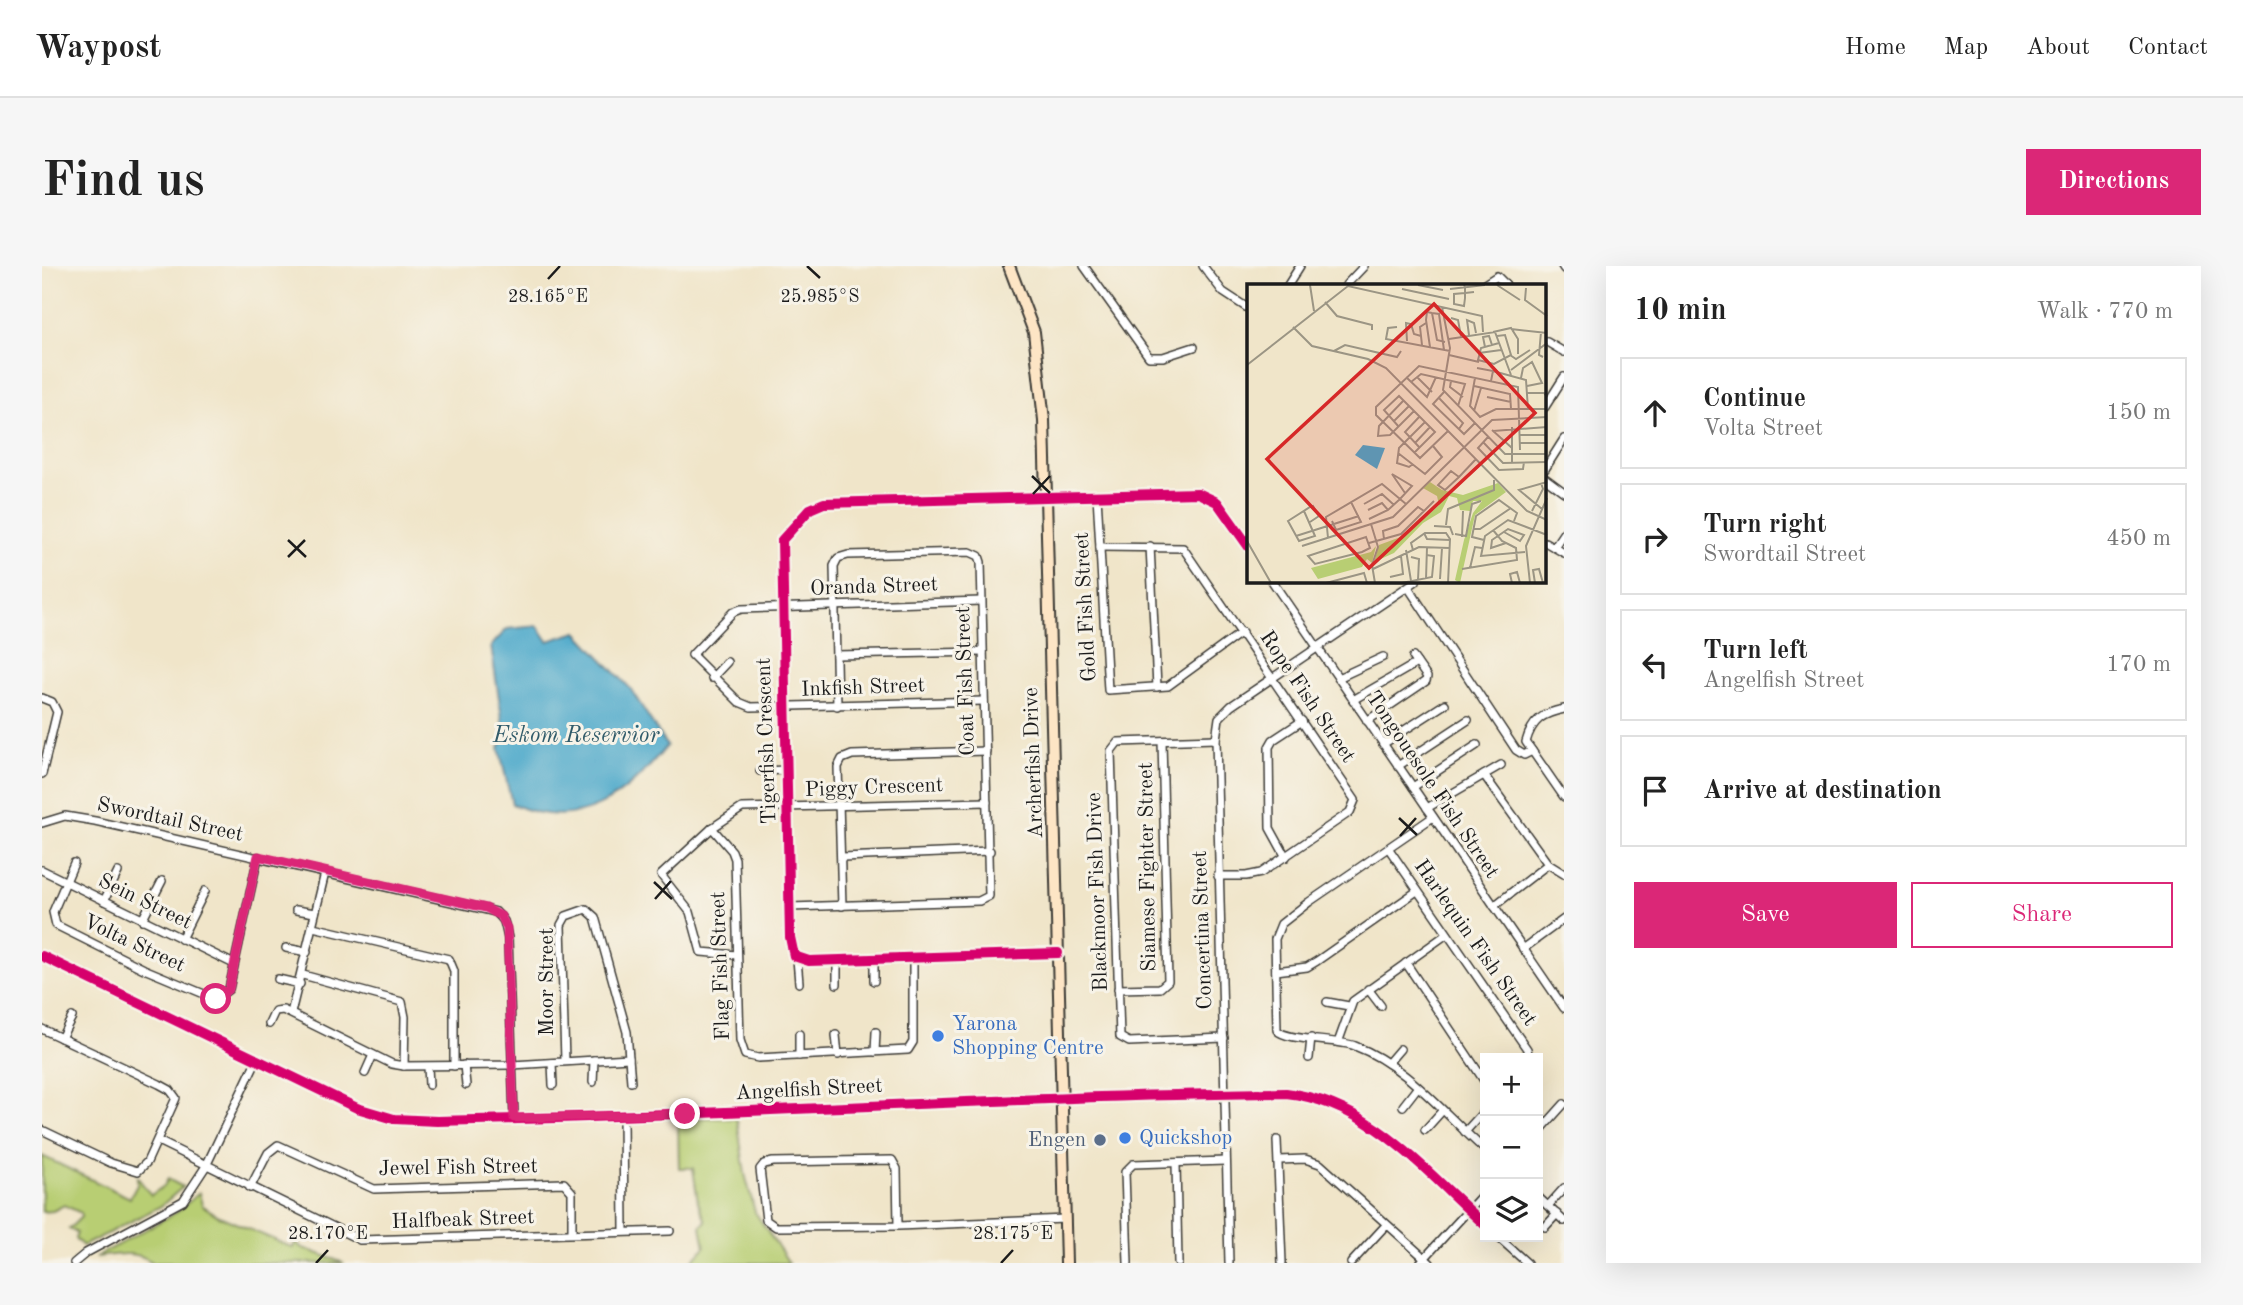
<!DOCTYPE html>
<meta charset="utf-8">
<style>
body{margin:0;font-family:"Old Standard TT",serif;background:#f6f6f6;color:#222}
.controls{position:absolute;right:21px;bottom:21px;display:grid;overflow:hidden;border-radius:0px;box-shadow:0 7px 28px #0002}
.controls button{width:63px;height:63px;display:grid;place-items:center;padding:0;border:0;border-bottom:2px solid #e0e0e0;background:#fff;color:#222;font:35px sans-serif}
.stop{position:absolute;width:21px;height:21px;margin:-16px;border:5px solid #db2777;border-radius:50%;background:#fff}
.stop.end{background:#db2777;border-color:#fff;box-shadow:0 2px 7px #0008}
.list{margin:0;padding:0;list-style:none}
h2{display:flex;justify-content:space-between;align-items:center;height:91px;margin:0;padding:0 28px;font-size:30px}
h2 small{font-size:23px;font-weight:400;color:#767676}
.list li{display:grid;grid-template-columns:46px 1fr auto;gap:21px;align-items:center;box-sizing:border-box;height:112px;margin:0 14px 14px;padding:0 14px;border:2px solid #e0e0e0;border-radius:0px}
.list b{display:block;font-size:26px;white-space:nowrap}
.list p{margin:0;font-size:23px;white-space:nowrap;color:#767676}
.list em{font-size:23px;font-style:normal;color:#767676}
.actions{display:flex;gap:14px;padding:21px 28px}
.actions a{flex:1;padding:16px 0;border:2px solid #db2777;border-radius:0px;text-align:center;font-size:24px;color:#db2777}
.actions .main{background:#db2777;color:#fff}
.icon{flex:none;width:38px;height:38px;fill:none;stroke:currentColor;stroke-width:2;stroke-linecap:round;stroke-linejoin:round}
.map{position:relative;flex:none;width:1522px;height:997px;overflow:hidden;border-radius:0px}
header{display:flex;align-items:center;gap:42px;box-sizing:border-box;height:98px;padding:0 35px;background:#fff;border-bottom:2px solid #e0e0e0}
header strong{font-size:33px}
nav{display:flex;gap:38px;margin-inline-start:auto;font-size:24px}
.intro{display:flex;align-items:center;justify-content:space-between;box-sizing:border-box;height:168px;padding:0 42px}
h1{margin:0;font-size:49px}
.button{padding:18px 32px;border-radius:0px;background:#db2777;color:#fff;font-size:24px;font-weight:700}
main{display:flex;gap:42px;padding:0 42px}
aside{flex:1;background:#fff;border-radius:0px;box-shadow:0 7px 28px #0002}
.map>svg:first-child{display:block}
.green{fill:#b8ce73;stroke:#6a7548;stroke-width:2}
.water{fill:#4ba8ca;stroke:#346273;stroke-width:2}
.lines{fill:none;stroke-linecap:round;stroke-linejoin:round}
.street-casing{stroke:#3c3a36;stroke-width:10}
.secondary-casing{stroke:#3c3a36;stroke-width:14}
.street{stroke:#fff;stroke-width:7}
.secondary{stroke:#fde5c5;stroke-width:10}
.cycleway-casing{stroke:#f7f3e8;stroke-width:15}
.cycleway{stroke:#d6006c;stroke-width:10}
.route{stroke:#db2777;stroke-width:9}
.ticks{fill:none;stroke:#1c1c1c;stroke-width:2.5}
.shop-dot{fill:#3f7fe0;stroke:#f7f3e8;stroke-width:2.5}
.service-dot{fill:#5c6f8a;stroke:#f7f3e8;stroke-width:2.5}
.labels{text-anchor:middle;dominant-baseline:central;stroke-width:6;stroke-linejoin:round;paint-order:stroke}
.street-label{font-size:21px;fill:#1c1c1c;stroke:#f7f3e8}
.shop-label{font-size:21px;fill:#366cbe;stroke:#f7f3e8;text-anchor:start}
.service-label{font-size:21px;fill:#4e5e75;stroke:#f7f3e8;text-anchor:end}
.water-label{font-size:23px;font-style:italic;fill:#315b6a;stroke:#f7f3e8}
.inset-road{fill:none;stroke:#9b9584;stroke-width:2}
.view{fill:#d62828;fill-opacity:0.15;stroke:#d62828;stroke-width:3.5}
.inset-edge{fill:none;stroke:#1c1c1c;stroke-width:3.5}
.ticks-label{font-size:18px;text-anchor:middle;fill:#1c1c1c;stroke:#f7f3e8;stroke-width:6;stroke-linejoin:round;paint-order:stroke}
</style>
<header>
<strong>Waypost</strong>
<nav><a>Home</a><a>Map</a><a>About</a><a>Contact</a></nav>
</header>
<div class="intro"><h1>Find us</h1><a class="button">Directions</a></div>
<main>
<div class="map">
<svg width="1522" height="997" viewBox="0 0 1522 997">
<rect width="100%" height="100%" fill="#f7f3e8"/>
<filter id="ink" filterUnits="userSpaceOnUse"><feTurbulence type="fractalNoise" baseFrequency=".0143" numOctaves="2"/><feDisplacementMap in="SourceGraphic" scale="14" xChannelSelector="R" yChannelSelector="G"/><feConvolveMatrix kernelMatrix="1 2 1 2 8 2 1 2 1" color-interpolation-filters="sRGB"/></filter>
<filter id="wash" filterUnits="userSpaceOnUse"><feTurbulence type="fractalNoise" baseFrequency=".00686" numOctaves="4" result="noise"/><feDisplacementMap in="SourceGraphic" scale="28" xChannelSelector="R" yChannelSelector="G"/><feGaussianBlur stdDeviation="1.57" result="paint"/><feColorMatrix in="noise" values="0 0 0 0 0 0 0 0 0 0 0 0 0 0 0 0 0 1.4 0 .05"/><feComposite in="paint" operator="in"/></filter>
<g filter="url(#wash)">
<rect width="100%" height="100%" fill="#f0e5c9"/>
<!-- green -->
<g class="green">
<path d="M 636,851 L 695,853 L 703,908 L 713,946 L 747,997 L 648,997 L 663,981 L 659,960 L 664,955 L 656,936 L 651,902 L 637,902 Z"/>
<path d="M 0,890 L 88,932 L 95,919 L 95,911 L 109,929 L 122,920 L 126,913 L 141,921 L 119,940 L 41,980 L 33,973 L 35,967 L 27,963 L 39,951 L 39,947 L 22,939 L 11,945 L 0,946 Z"/>
<path d="M 157,927 L 160,939 L 175,949 L 251,982 L 254,975 L 258,981 L 302,997 L 111,997 C 95,983 74,989 54,991 L 135,946 Z"/>
</g>
<!-- water -->
<path class="water" d="M 496,360 L 506,375 L 535,366 L 588,422 L 625,480 C 584,531 537,568 470,538 L 457,482 L 463,472 L 449,380 L 465,363 Z"/>
</g>
<g filter="url(#ink)">
<g class="lines">
<!-- street casing -->
<g class="street-casing">
<g id="street">
<path d="M 1042,0 L 1107,91 L 1121,91 L 1152,81"/>
<path d="M 1161,0 L 1181,26 L 1207,43"/>
<path d="M 1520,0 L 1522,3"/>
<path d="M 1246,19 L 1258,0"/>
<path d="M 1304,19 L 1322,0"/>
<path d="M 1441,19 L 1455,10 L 1464,19"/>
<path d="M 1505,76 L 1522,86"/>
<path d="M 1503,141 L 1522,111"/>
<path d="M 1503,203 L 1522,173"/>
<path d="M 1503,212 L 1522,226"/>
<path d="M 1055,229 L 1066,424 L 1126,420 L 1200,366"/>
<path d="M 1503,276 L 1522,287"/>
<path d="M 1108,280 L 1115,421"/>
<path d="M 1058,281 L 1141,282 L 1313,534 L 1308,546 L 1219,607 L 1204,610 L 1176,610"/>
<path d="M 1512,281 L 1522,266"/>
<path d="M 1230,315 L 1522,742"/>
<path d="M 1366,321 L 1474,484 L 1482,489 L 1490,485"/>
<path d="M 939,335 L 699,343 L 691,346 L 650,389 L 697,436 L 709,441 L 942,435"/>
<path d="M 794,389 L 941,386"/>
<path d="M 670,412 L 685,396"/>
<path d="M 1296,412 L 1341,391"/>
<path d="M 0,432 L 10,436 L 15,446 L 0,508"/>
<path d="M 1311,434 L 1375,397"/>
<path d="M 1522,443 C 1501,447 1490,454 1484,476 L 1522,531"/>
<path d="M 1325,455 L 1384,415 L 1385,411 L 1371,391"/>
<path d="M 1174,473 L 1076,476 L 1069,485 L 1078,771 L 1087,776 L 1182,772"/>
<path d="M 1341,478 L 1403,438"/>
<path d="M 1356,500 L 1426,454"/>
<path d="M 718,505 L 745,504"/>
<path d="M 1442,509 L 1506,598 L 1452,640"/>
<path d="M 1371,521 L 1435,479"/>
<path d="M 1385,542 L 1459,499"/>
<path d="M 1391,551 L 1267,636 L 1239,658 L 1233,673 L 1235,764 C 1243,775 1295,773 1313,780 C 1364,799 1403,849 1443,884"/>
<path d="M 0,557 L 23,550 L 53,555 L 454,646 L 462,655 L 466,672 L 472,851"/>
<path d="M 670,562 L 690,585 L 693,593 L 698,774 L 703,789 L 716,792 L 866,784 L 871,776 L 871,691"/>
<path d="M 1347,583 L 1485,783 L 1487,792"/>
<path d="M 800,591 L 948,585"/>
<path d="M 1244,591 L 1228,562 L 1227,481 L 1231,474 L 1260,455"/>
<path d="M 32,597 L 11,646 L 14,659 L 102,703 L 174,733 L 187,723 L 216,591"/>
<path d="M 1506,598 L 1522,608"/>
<path d="M 0,604 L 192,698"/>
<path d="M 62,635 L 76,606"/>
<path d="M 800,640 L 796,501 L 800,493 L 810,489 L 944,485"/>
<path d="M 748,641 L 937,635 L 947,630 L 939,296 L 937,290 L 928,286 L 806,289 L 796,292 L 792,300 L 795,440"/>
<path d="M 254,644 L 273,647"/>
<path d="M 100,654 L 120,615"/>
<path d="M 271,661 L 407,693 L 412,705 L 412,800"/>
<path d="M 139,673 L 163,625"/>
<path d="M 244,682 L 265,686"/>
<path d="M 1481,683 L 1522,653"/>
<path d="M 1016,687 L 767,695 L 752,690 L 748,671 L 740,274 L 768,243 L 782,237 L 1156,227 L 1175,236 L 1207,281"/>
<path d="M 695,689 L 659,686 L 648,646 L 619,609 L 670,562 L 700,542 L 945,536"/>
<path d="M 0,690 L 315,842 L 352,853 L 395,855 C 678,850 961,830 1244,827 C 1328,836 1384,906 1443,959"/>
<path d="M 832,692 L 832,715"/>
<path d="M 755,693 L 757,717"/>
<path d="M 795,694 L 795,718"/>
<path d="M 1364,697 L 1443,816"/>
<path d="M 1234,705 L 1265,701 L 1275,695 L 1375,625"/>
<path d="M 261,709 L 360,736 L 363,751 L 362,800"/>
<path d="M 236,713 L 258,718"/>
<path d="M 1076,723 L 1118,722 L 1126,715 L 1120,475"/>
<path d="M 1326,723 L 1339,740"/>
<path d="M 1285,736 L 1307,740"/>
<path d="M 249,747 L 283,607"/>
<path d="M 227,758 L 233,745 L 241,744 L 350,798 L 362,800 L 470,799 L 587,792 L 585,766 L 553,651 L 544,643 L 524,650 L 519,659 L 523,795"/>
<path d="M 0,763 L 117,818 L 128,824 L 134,832 L 105,896 L 96,905 L 69,897 L 0,864"/>
<path d="M 757,768 L 757,790"/>
<path d="M 794,769 L 796,789"/>
<path d="M 19,772 L 30,751"/>
<path d="M 1297,774 L 1311,735 L 1405,668"/>
<path d="M 833,786 L 834,766"/>
<path d="M 587,792 L 589,816"/>
<path d="M 1267,792 L 1269,772"/>
<path d="M 510,797 L 511,819"/>
<path d="M 1346,797 L 1358,783"/>
<path d="M 422,799 L 424,819"/>
<path d="M 386,801 L 387,819"/>
<path d="M 323,807 L 331,789"/>
<path d="M 551,816 L 552,794"/>
<path d="M 1361,840 L 1375,822"/>
<path d="M 581,849 L 582,965"/>
<path d="M 1383,864 L 1400,845"/>
<path d="M 1423,866 L 1443,844"/>
<path d="M 1496,867 L 1522,838"/>
<path d="M 1235,874 L 1240,997"/>
<path d="M 116,875 L 318,974 L 628,965"/>
<path d="M 1237,894 L 1263,893 L 1278,898 L 1388,997"/>
<path d="M 1134,897 L 1136,997"/>
<path d="M 208,922 L 226,887 L 236,879 L 332,923 L 522,917 L 530,926 L 530,967"/>
<path d="M 1496,931 L 1522,955"/>
<path d="M 1506,940 L 1522,922"/>
<path d="M 856,960 L 855,903 L 850,894 L 731,896 L 722,898 L 718,903 L 724,954 L 734,961 L 856,960 L 1023,953"/>
<path d="M 1503,961 L 1515,948"/>
<path d="M 1456,971 L 1485,997"/>
<path d="M 32,997 L 44,987 L 141,935 L 164,900 L 215,793"/>
<path d="M 1086,997 L 1083,906 L 1091,898 L 1184,895"/>
<path d="M 1187,997 L 1174,473 L 1177,452 L 1189,440 L 1374,315"/>
<path d="M 1309,997 L 1344,959"/>
<path d="M 1378,997 L 1443,926"/>
</g>
</g>
<!-- secondary casing -->
<g class="secondary-casing">
<path id="secondary" d="M 967,0 L 992,66 L 1002,154 L 1024,997"/>
</g>
<!-- street -->
<use href="#street" class="street"/>
<!-- secondary -->
<use href="#secondary" class="secondary"/>
<!-- cycleway casing -->
<g class="cycleway-casing">
<g id="cycleway">
<path d="M 1016,687 L 767,695 L 752,690 L 748,671 L 740,274 L 768,243 L 782,237 L 1156,227 L 1175,236 L 1207,281"/>
<path d="M 0,690 L 315,842 L 352,853 L 395,855 C 678,850 961,830 1244,827 C 1328,836 1384,906 1443,959"/>
</g>
</g>
<!-- cycleway -->
<use href="#cycleway" class="cycleway"/>
</g>
</g>
<g class="lines" filter="url(#ink)">
<!-- route -->
<path class="route" d="M 174,733 L 187,723 L 216,590 L 444,642 L 459,650 L 465,662 L 472,852 L 643,848"/>
</g>
<!-- ticks -->
<path class="ticks" d="M 765,0 L 778,12M 506,13 L 518,0M 990,210 L 1008,227M 991,228 L 1008,210M 246,274 L 264,291M 246,291 L 263,274M 1357,552 L 1375,569M 1358,570 L 1374,552M 612,616 L 630,633M 613,633 L 629,615M 274,997 L 286,984M 959,997 L 971,984"/>
<!-- markers -->
<g class="shop-dot">
<circle cx="896" cy="770" r="7"/>
<circle cx="1083" cy="872" r="7"/>
</g>
<circle class="service-dot" cx="1058" cy="874" r="7"/>
<g class="labels">
<!-- street labels -->
<g class="street-label">
<text transform="translate(832 321) rotate(-2)">Oranda Street</text>
<text transform="translate(1044 341) rotate(-93)">Gold Fish Street</text>
<text transform="translate(924 415) rotate(-92)">Coat Fish Street</text>
<text transform="translate(821 422) rotate(-2)">Inkfish Street</text>
<text transform="translate(1265 431) rotate(56)">Rope Fish Street</text>
<text transform="translate(725 475) rotate(-92)">Tigerfish Crescent</text>
<text transform="translate(992 497) rotate(-92)">Archerfish Drive</text>
<text transform="translate(1390 519) rotate(56)">Tongouesole Fish Street</text>
<text transform="translate(832 522) rotate(-2)">Piggy Crescent</text>
<text transform="translate(128 554) rotate(12)">Swordtail Street</text>
<text transform="translate(1106 601) rotate(-91)">Siamese Fighter Street</text>
<text transform="translate(1056 626) rotate(-92)">Blackmoor Fish Drive</text>
<text transform="translate(103 636) rotate(26)">Sein Street</text>
<text transform="translate(1161 664) rotate(-92)">Concertina Street</text>
<text transform="translate(1433 677) rotate(55)">Harlequin Fish Street</text>
<text transform="translate(92 678) rotate(25)">Volta Street</text>
<text transform="translate(679 700) rotate(-92)">Flag Fish Street</text>
<text transform="translate(505 716) rotate(-90)">Moor Street</text>
<text transform="translate(767 824) rotate(-3)">Angelfish Street</text>
<text transform="translate(416 902) rotate(-1)">Jewel Fish Street</text>
<text transform="translate(421 954) rotate(-2)">Halfbeak Street</text>
</g>
<!-- shop labels -->
<g class="shop-label">
<text x="910" y="758">Yarona<tspan x="910" dy="24">Shopping Centre</tspan></text>
<text x="1097" y="872">Quickshop</text>
</g>
<!-- service labels -->
<g class="service-label">
<text x="1044" y="874">Engen</text>
</g>
<!-- water labels -->
<g class="water-label">
<text x="534" y="469">Eskom Reservior</text>
</g>
</g>
<!-- overview -->
<g transform="translate(1205 18)">
<rect width="299" height="299" fill="#f0e5c9"/>
<path d="M 183,198 L 195,206 L 216,211 L 251,199 L 259,208 L 228,231 L 213,299 L 208,296 L 217,256 L 226,229 L 235,217 L 226,217 L 223,227 L 213,226 L 210,214 L 202,212 L 194,228 L 176,239 L 147,269 L 127,278 L 132,261 L 159,251 L 192,221 L 190,212 L 176,204 ZM 129,262 L 125,279 L 120,275 L 115,283 L 71,295 L 64,284 L 124,268 Z" fill="#b8ce73"/>
<path d="M 116,161 L 138,164 L 130,185 L 108,171 Z" fill="#4ba8ca"/>
<path class="inset-road" d="M 63,1 L 67,27M 171,1 L 196,6M 217,1 L 218,3 L 218,14 L 217,22 L 207,20 L 207,10 L 218,9 L 227,8M 250,1 L 273,16M 279,4 L 278,16 L 300,32M 155,5 L 202,15M 203,5 L 238,1M 78,18 L 90,32 L 125,41 L 125,46M 195,23 L 203,64 L 196,106 L 258,170 L 300,170M 185,29 L 192,30 L 197,66M 185,29 L 190,56 L 198,58M 204,34 L 211,36 L 214,52M 46,43 L 65,62 L 121,75 L 139,84 L 280,227 L 300,236M 150,43 L 141,44 L 139,55 L 203,67M 264,45 L 300,49M 246,48 L 264,44 L 271,55 L 271,70M 294,48 L 292,71 L 296,73M 222,51 L 220,36 L 227,39 L 229,49M 250,52 L 258,51 L 264,71 L 247,80 L 231,76 L 234,64 L 252,59M 202,55 L 248,48 L 264,91M 160,57 L 159,39 L 164,40 L 167,50 L 174,52M 175,61 L 173,43 L 179,39M 183,63 L 179,36 L 180,28 L 185,29M 238,63 L 236,53 L 242,52 L 245,61M 87,67 L 98,61 L 150,73 L 154,67M 232,69 L 254,66M 202,71 L 232,78M 263,71 L 269,75 L 283,66M 0,81 L 101,2 L 235,32 L 236,48M 230,84 L 246,87 L 244,97M 264,86 L 300,59M 246,87 L 279,96 L 281,125M 159,93 L 180,113 L 189,93M 170,93 L 185,108M 228,94 L 223,122 L 233,133 L 249,125 L 300,125M 274,94 L 276,84 L 285,78 L 295,99 L 280,102M 204,97 L 203,103 L 216,113M 164,98 L 174,90 L 218,100 L 211,122M 227,102 L 263,110 L 264,125M 197,108 L 186,120 L 217,150 L 228,139M 280,109 L 297,109 L 300,113M 191,113 L 216,139 L 212,145M 240,113 L 264,118M 157,116 L 132,142 L 131,152 L 143,151 L 167,127M 227,127 L 234,104M 173,132 L 158,148 L 173,164M 147,137 L 162,122M 152,143 L 137,126 L 152,112 L 188,148 L 167,169M 265,143 L 265,178M 245,146 L 265,164M 201,147 L 173,174 L 129,131 L 129,123 L 172,82 L 271,103 L 273,166M 246,147 L 300,143M 273,151 L 300,151M 241,153 L 231,164 L 252,186 L 276,185 L 277,178M 236,158 L 256,179 L 300,178M 168,159 L 183,143M 273,159 L 300,159M 151,169 L 178,190 L 195,173 L 186,162M 166,180 L 162,183 L 150,179 L 152,164 L 178,138M 212,193 L 204,187 L 191,201 L 198,206 L 212,193 L 229,175M 117,220 L 135,210 L 147,221M 295,225 L 272,206 L 300,198M 121,226 L 135,219 L 141,226M 57,227 L 68,252 L 52,257 L 41,237 L 63,223 L 66,222 L 72,232 L 63,238M 285,227 L 296,205 L 294,199M 122,235 L 141,226 L 153,215 L 165,202 L 145,190 L 158,209M 85,237 L 89,246 L 114,238 L 104,218M 124,240 L 131,263 L 125,281 L 128,299M 199,241 L 201,225 L 247,206 L 247,196M 187,242 L 203,243 L 206,251M 227,245 L 233,245 L 264,224M 257,248 L 273,257 L 277,251 L 261,245 L 245,256 L 244,264 L 259,259M 177,249 L 180,255 L 203,256M 208,250 L 219,252 L 225,220 L 234,217M 49,252 L 112,232M 119,253 L 123,264 L 115,268 L 68,280 L 61,272 ZM 215,253 L 216,227M 81,254 L 79,233 L 135,200 L 159,220M 137,255 L 136,247 L 151,242 L 171,223 L 177,227M 237,256 L 225,253 L 229,232 L 252,216 L 270,229 L 267,237M 0,257 L 24,299M 122,259 L 154,250 L 187,217M 55,262 L 146,233 L 245,136 L 300,133M 159,266 L 164,297M 166,266 L 164,259 L 178,249 L 199,249 L 203,255 L 201,299M 278,268 L 234,272 L 238,252 L 261,236 L 300,251M 164,273 L 172,275 L 171,296M 223,284 L 228,263 L 235,264M 126,285 L 172,263 L 203,264M 215,285 L 270,276 L 269,264 L 255,257 L 246,246M 143,293 L 156,290 L 154,272M 179,295 L 180,263M 193,295 L 195,264M 79,299 L 117,289 L 120,299M 155,299 L 185,293 L 187,272 L 179,271M 265,299 L 263,290 L 270,288 L 273,299M 283,299 L 279,262 L 300,214M 288,299 L 286,286 L 292,285 L 296,299"/>
<path class="view" d="M 187,20 L 288,129 L 122,284 L 20,175 Z"/>
<rect width="299" height="299" class="inset-edge"/>
</g>
<g class="ticks-label">
<text x="778" y="36">25.985°S</text>
<text x="506" y="36">28.165°E</text>
<text x="286" y="973">28.170°E</text>
<text x="971" y="973">28.175°E</text>
</g>
</svg>
<div class="controls">
<button>+</button>
<button>−</button>
<button><svg class="icon" aria-label="layers" viewBox="0 0 24 24"><path d="M12 4l9 5-9 5-9-5zM3 14l9 5 9-5"/></svg></button>
</div>
<div class="stop" style="left:174px;top:733px"></div>
<div class="stop end" style="left:643px;top:848px"></div>
</div>
<aside>
<h2>10 min<small>Walk · 770 m</small></h2>
<ul class="list">
<li><svg class="icon" aria-label="ahead" viewBox="0 0 24 24"><path d="M12 20V5M6 11l6-6 6 6"/></svg><div><b>Continue</b><p>Volta Street</p></div><em>150 m</em></li>
<li><svg class="icon" aria-label="right" viewBox="0 0 24 24"><path d="M7 20v-9h11M14 6l5 5-5 5"/></svg><div><b>Turn right</b><p>Swordtail Street</p></div><em>450 m</em></li>
<li><svg class="icon" aria-label="left" viewBox="0 0 24 24"><path d="M17 20v-9H6M10 6l-5 5 5 5"/></svg><div><b>Turn left</b><p>Angelfish Street</p></div><em>170 m</em></li>
<li><svg class="icon" aria-label="arrive" viewBox="0 0 24 24"><path d="M6 21V4h12l-3 4 3 4H6"/></svg><div><b>Arrive at destination</b></div></li>
</ul>
<div class="actions"><a class="main">Save</a><a>Share</a></div>
</aside>
</main>
